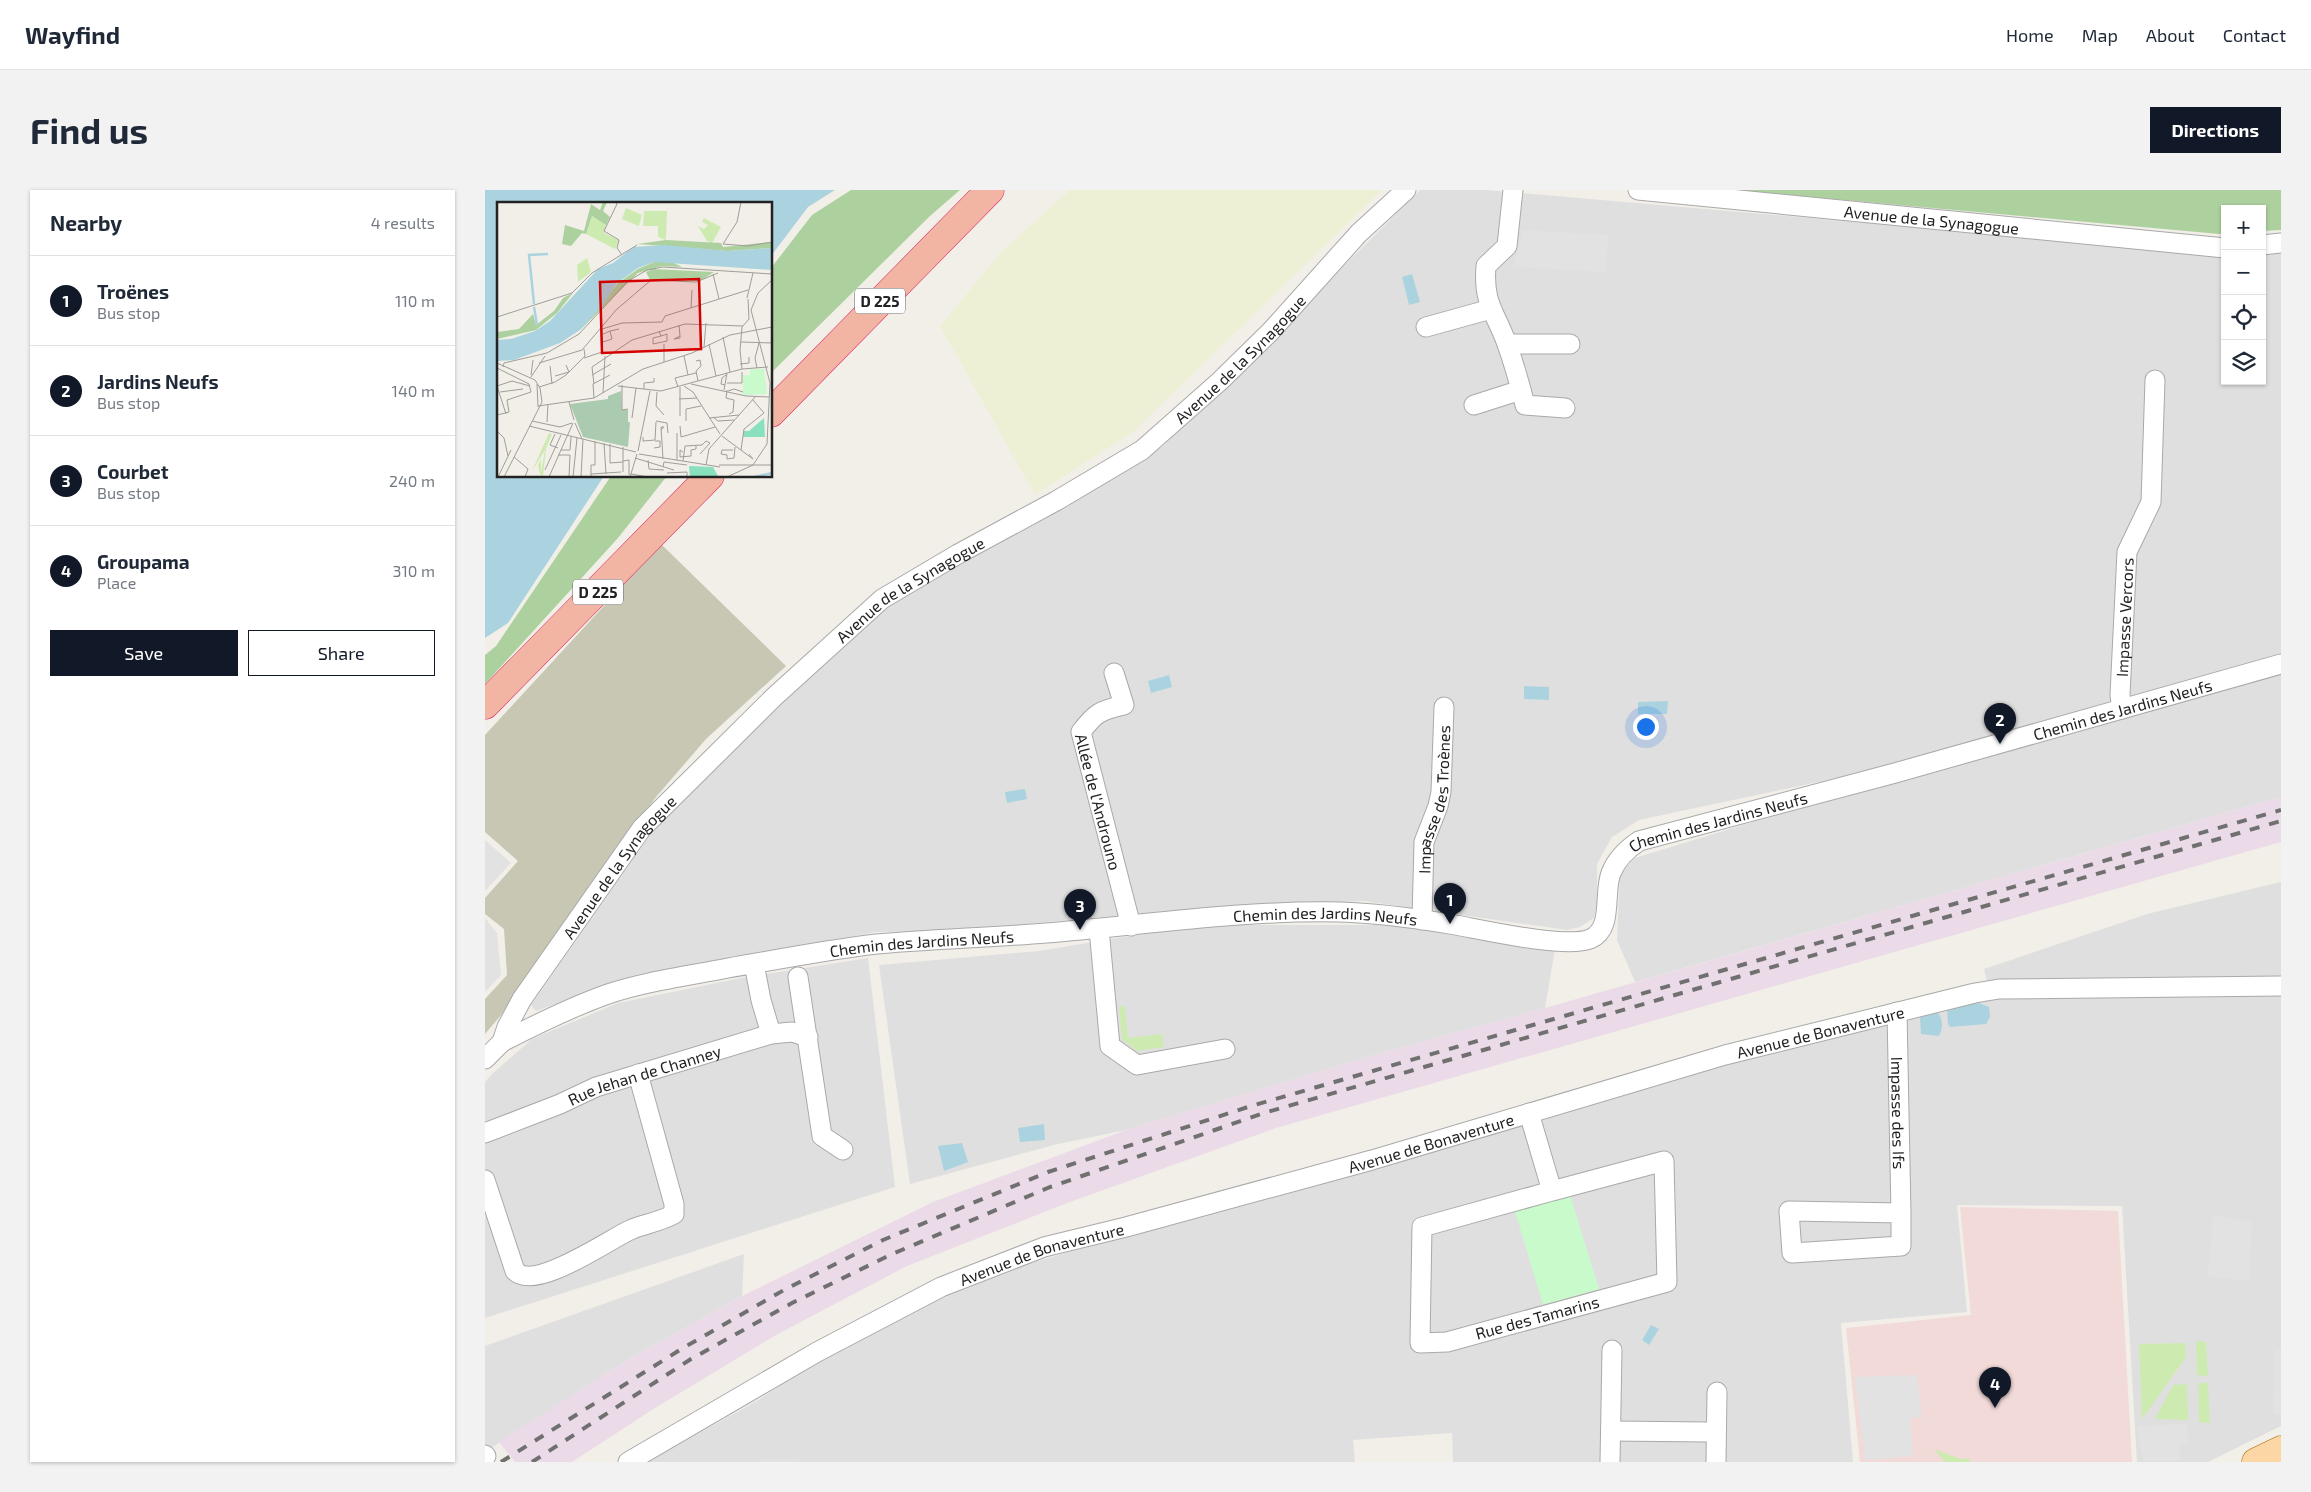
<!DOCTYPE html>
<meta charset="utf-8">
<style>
body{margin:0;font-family:"Exo 2",sans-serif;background:#f2f2f3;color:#1f2937}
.controls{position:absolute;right:15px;top:15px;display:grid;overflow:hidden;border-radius:0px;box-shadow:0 1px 4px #0004}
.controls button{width:45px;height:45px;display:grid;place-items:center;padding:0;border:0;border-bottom:1px solid #e0e1e3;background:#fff;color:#1f2937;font:25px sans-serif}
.you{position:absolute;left:1160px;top:536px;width:18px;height:18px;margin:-12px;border:4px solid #fff;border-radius:50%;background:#1a73e8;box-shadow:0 0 0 8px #1a73e833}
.badge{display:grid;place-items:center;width:32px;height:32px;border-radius:50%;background:#111827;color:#fff;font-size:16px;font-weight:700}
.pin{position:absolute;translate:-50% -41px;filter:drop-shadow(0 1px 2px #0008)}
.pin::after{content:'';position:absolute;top:26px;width:18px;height:15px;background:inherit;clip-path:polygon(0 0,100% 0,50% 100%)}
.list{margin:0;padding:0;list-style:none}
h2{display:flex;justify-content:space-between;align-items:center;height:65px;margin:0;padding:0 20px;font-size:21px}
h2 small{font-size:16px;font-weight:400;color:#747a83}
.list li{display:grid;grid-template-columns:32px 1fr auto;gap:15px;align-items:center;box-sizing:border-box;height:90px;padding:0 20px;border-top:1px solid #e0e1e3}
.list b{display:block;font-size:19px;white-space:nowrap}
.list p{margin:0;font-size:16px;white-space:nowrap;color:#747a83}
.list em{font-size:16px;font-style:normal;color:#747a83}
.actions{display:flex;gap:10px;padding:15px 20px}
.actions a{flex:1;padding:11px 0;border:1px solid #111827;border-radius:0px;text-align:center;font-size:18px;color:#111827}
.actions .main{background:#111827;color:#fff}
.icon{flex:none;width:28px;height:28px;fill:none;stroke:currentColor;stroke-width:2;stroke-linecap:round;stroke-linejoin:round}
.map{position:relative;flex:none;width:1796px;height:1272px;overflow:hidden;border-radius:0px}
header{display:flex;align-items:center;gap:30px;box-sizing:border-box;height:70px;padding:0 25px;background:#fff;border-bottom:1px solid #e0e1e3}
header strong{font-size:24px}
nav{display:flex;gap:28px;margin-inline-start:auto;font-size:18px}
.intro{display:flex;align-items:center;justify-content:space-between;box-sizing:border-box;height:120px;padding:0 30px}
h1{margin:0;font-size:35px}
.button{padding:12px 22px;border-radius:0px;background:#111827;color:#fff;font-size:18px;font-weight:700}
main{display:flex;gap:30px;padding:0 30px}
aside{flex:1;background:#fff;border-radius:0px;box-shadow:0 1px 4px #0004}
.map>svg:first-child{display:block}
.residential{fill:#e0dfdf}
.commercial{fill:#f2dad9}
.industrial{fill:#ebdbe8}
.construction{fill:#c7c7b4}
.farmland{fill:#eef0d5}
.grass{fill:#cdebb0}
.forest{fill:#add19e}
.park{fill:#c8facc}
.parking{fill:#e2e2e2}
.water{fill:#aad3df}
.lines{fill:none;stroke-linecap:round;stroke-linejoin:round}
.minor-casing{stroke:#a9a9a9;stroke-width:21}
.primary-casing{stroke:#a06b00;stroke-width:29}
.trunk-casing{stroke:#dc2a67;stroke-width:29}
.minor{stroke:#fff;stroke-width:19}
.primary{stroke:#fcd6a4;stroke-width:28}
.trunk{stroke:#f2b4a3;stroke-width:28}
.rail{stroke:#707070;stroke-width:4;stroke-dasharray:10 10;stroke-linecap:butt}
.labels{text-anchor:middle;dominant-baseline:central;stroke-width:4;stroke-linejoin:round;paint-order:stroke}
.shield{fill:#fff;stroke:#646464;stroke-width:1}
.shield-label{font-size:15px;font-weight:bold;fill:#222}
.street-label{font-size:16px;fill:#222;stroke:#fff}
.inset-river{fill:none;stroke:#aad3df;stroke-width:2.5}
.inset-road{fill:none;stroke:#9f9d99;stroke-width:1}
.view{fill:#d40000;fill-opacity:0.15;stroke:#d40000;stroke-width:2.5}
.inset-edge{fill:none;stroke:#222;stroke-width:2.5}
</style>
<header>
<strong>Wayfind</strong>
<nav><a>Home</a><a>Map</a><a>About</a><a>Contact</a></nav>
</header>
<div class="intro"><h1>Find us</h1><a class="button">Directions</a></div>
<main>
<aside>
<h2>Nearby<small>4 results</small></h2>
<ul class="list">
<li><span class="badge">1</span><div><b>Troënes</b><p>Bus stop</p></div><em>110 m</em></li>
<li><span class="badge">2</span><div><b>Jardins Neufs</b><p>Bus stop</p></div><em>140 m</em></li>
<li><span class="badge">3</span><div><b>Courbet</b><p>Bus stop</p></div><em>240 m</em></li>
<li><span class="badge">4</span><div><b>Groupama</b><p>Place</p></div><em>310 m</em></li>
</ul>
<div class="actions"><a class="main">Save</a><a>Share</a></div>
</aside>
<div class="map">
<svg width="1796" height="1272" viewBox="0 0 1796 1272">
<rect width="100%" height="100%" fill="#f2efe9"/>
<!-- residential -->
<g class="residential">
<path d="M 935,0 L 1000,0 L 1740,64 L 1740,191 L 1777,191 L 1777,63 L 1796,61 L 1796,467 L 1456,563 L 1352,588 L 1154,630 L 1127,647 L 1112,674 L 1112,713 L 1109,728 L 1095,737 L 1082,740 L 879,711 L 704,719 L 465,741 L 391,742 L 150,785 L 51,821 L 46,815 L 168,641 L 324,480 L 414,405 L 677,257 Z"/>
<path d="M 1796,482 L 1796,607 L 1150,792 L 1132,750 L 1135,684 L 1150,668 L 1405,590 Z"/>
<path d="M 1796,692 L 1796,788 L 1502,791 L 1499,779 L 1662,724 Z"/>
<path d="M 711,735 L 915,735 L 1070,759 L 1060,818 L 886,866 L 641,940 L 573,954 L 425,994 L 394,775 L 554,761 Z"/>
<path d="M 383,768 L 410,997 L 0,1128 L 0,892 L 7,884 L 47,849 L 133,813 L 256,788 Z"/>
<path d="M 1796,804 L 1796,1236 L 1723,1272 L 1652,1272 L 1637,1016 L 1472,1015 L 1482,1122 L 1356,1133 L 1368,1272 L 968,1272 L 967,1243 L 868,1250 L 870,1272 L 162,1272 L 270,1212 L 357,1156 L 469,1095 L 577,1064 L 873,984 L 1262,869 L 1498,809 Z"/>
<path d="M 259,1064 L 257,1106 L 139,1172 L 0,1262 L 0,1156 Z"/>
</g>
<!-- commercial -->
<path class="commercial" d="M 1475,1017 L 1633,1021 L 1647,1272 L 1375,1272 L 1361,1138 L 1486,1125 Z"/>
<!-- industrial -->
<path class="industrial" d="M 1796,607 L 1796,652 L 791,938 L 585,1012 L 422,1076 L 291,1145 L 170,1218 L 87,1272 L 30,1272 L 14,1252 L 139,1172 L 257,1106 L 448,1012 L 641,940 L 886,866 L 1060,818 Z"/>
<!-- construction -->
<path class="construction" d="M 176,354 L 301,476 L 221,549 L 171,607 L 16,825 L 0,844 L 0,809 L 22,785 L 19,739 L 0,724 L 0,708 L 33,671 L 0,642 L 0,545 Z"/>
<!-- farmland -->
<path class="farmland" d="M 585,0 L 897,0 L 649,241 L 550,305 L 455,136 L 517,61 Z"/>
<!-- grass -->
<g class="grass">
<path d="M 640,816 L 643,848 L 677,844 L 679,857 L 652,861 L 637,849 L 634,817 Z"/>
<path d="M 1711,1151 L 1721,1152 L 1723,1186 L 1712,1185 Z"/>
<path d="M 1700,1153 L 1701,1167 L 1657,1229 L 1654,1154 Z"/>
<path d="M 1713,1193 L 1723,1193 L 1725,1233 L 1714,1232 Z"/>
<path d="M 1702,1194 L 1703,1230 L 1670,1229 L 1688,1195 Z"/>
<path d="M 1449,1259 L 1476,1269 L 1485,1269 L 1484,1272 L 1460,1272 Z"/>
</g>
<!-- forest -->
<g class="forest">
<path d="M 366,0 L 475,0 L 445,26 L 286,183 L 286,78 L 327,25 Z"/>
<path d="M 1250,0 L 1796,0 L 1796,40 L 1777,41 L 1777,19 L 1740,19 L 1740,44 L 1734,44 Z"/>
<path d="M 126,286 L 182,286 L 133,348 L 0,494 L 0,465 L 11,456 Z"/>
</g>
<!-- park -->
<path class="park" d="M 1085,1005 L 1114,1099 L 1058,1115 L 1030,1021 Z"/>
<!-- parking -->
<g class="parking">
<path d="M 1038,40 L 1123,45 L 1121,82 L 1028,77 Z"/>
<path d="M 0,650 L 26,673 L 0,701 Z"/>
<path d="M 0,728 L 12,743 L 16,785 L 0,802 Z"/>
<path d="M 1728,1025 L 1767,1032 L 1764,1091 L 1723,1086 Z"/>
<path d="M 1789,1159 L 1796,1159 L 1796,1224 L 1788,1225 Z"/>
<path d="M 1432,1185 L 1437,1227 L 1425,1228 L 1428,1266 L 1380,1270 L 1370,1187 Z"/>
<path d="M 1702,1234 L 1703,1253 L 1694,1253 L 1696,1271 L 1658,1271 L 1652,1236 Z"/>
<path d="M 313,1269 L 313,1272 L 275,1272 L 275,1270 Z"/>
</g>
<!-- water -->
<g class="water">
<path d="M 0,0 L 350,0 L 323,17 L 286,66 L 286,14 L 14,14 L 14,286 L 119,286 L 23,433 L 0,448 Z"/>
<path d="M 927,84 L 935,112 L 924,115 L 917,87 Z"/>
<path d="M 684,485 L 687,497 L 666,503 L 663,491 Z"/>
<path d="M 1039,496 L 1064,497 L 1064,510 L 1039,509 Z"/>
<path d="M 1183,511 L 1182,524 L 1153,524 L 1153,512 Z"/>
<path d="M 540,599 L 542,609 L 522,613 L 520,602 Z"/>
<path d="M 1494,813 L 1504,817 L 1505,827 L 1501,834 L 1465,837 L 1463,834 L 1462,820 L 1465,818 Z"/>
<path d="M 1453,823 C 1458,829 1458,839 1454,846 L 1436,844 L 1435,827 Z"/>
<path d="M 559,934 L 560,950 L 535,952 L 533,938 Z"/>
<path d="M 477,953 L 483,972 L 459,981 L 453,956 Z"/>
<path d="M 1166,1135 L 1174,1139 L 1164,1155 L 1157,1150 Z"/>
</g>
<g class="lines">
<!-- minor casing -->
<g class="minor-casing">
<g id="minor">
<path d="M 1028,0 L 1022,56 L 1001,76 C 998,114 1010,121 1022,154 C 1029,174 1035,195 1040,215 L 1080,218"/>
<path id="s1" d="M 1153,0 L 1740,58"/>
<path d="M 1777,55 L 1796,53"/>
<path d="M 941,137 L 1006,119"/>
<path d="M 1022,154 L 1085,154"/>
<path d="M 989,215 L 1036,200"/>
<path id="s2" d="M 629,483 L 639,515 C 616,520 610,523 596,542 L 646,736"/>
<path id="s3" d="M 1637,519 L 1635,505 L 1642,362 L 1666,312 L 1670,190"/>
<path id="s4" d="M 937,730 L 939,652 L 953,616 L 956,602 L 959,517"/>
<path d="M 614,739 L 625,856 L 652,875 L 740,859"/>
<path d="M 269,774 L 276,810 L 286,844"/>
<path d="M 313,787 L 337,946 L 358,960"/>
<path id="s5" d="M 1412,822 L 1416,1023 L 1416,1056 L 1307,1063 L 1304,1021 L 1416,1023"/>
<path id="s6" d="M 17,852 C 52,834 86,817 123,804 C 162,791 203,786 243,778 C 290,770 336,761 383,755 C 442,749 502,748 561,743 C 658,735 757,720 855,722 C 892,723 928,728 965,734 C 995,739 1079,759 1105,749 C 1129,739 1118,703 1126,683 C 1132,668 1142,659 1154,651 L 1410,583 L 1796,474"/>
<path id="s7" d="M 0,869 L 17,852 L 22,837 L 37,809 L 157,638 L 289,507 L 397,409 L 473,364 L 571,311 L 657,260 L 735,191 L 786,141 L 874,43 L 921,0"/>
<path d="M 1044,923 L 1067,1001 L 1179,971 L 1182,1092 L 962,1152 L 935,1153 L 937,1037 L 1067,1001"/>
<path id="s8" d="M 0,943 L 75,914 L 111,897 L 286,844 L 307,842 L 323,847"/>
<path d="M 0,990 L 30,1081 C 50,1102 123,1050 145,1040 C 159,1034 175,1032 189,1024 L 189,1014 L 153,884"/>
<path d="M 1126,1241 L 1224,1242"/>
<path d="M 0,1265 L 1,1266"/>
<path id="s9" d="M 143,1272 L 332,1162 L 456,1097 L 559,1057 L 641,1037 L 887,970 L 1240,865 L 1490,803 L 1514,799 L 1796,796"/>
<path d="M 1125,1272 L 1127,1160"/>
<path d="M 1231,1272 L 1232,1202"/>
</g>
</g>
<!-- primary casing -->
<g class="primary-casing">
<path id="primary" d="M 1771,1272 L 1796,1260"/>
</g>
<!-- trunk casing -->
<g class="trunk-casing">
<g id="trunk">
<path d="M 286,223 L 505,0"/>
<path d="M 0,515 L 225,286"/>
</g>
</g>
<!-- minor -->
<use href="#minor" class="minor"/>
<!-- primary -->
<use href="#primary" class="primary"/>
<!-- trunk -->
<use href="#trunk" class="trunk"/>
<!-- rail -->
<g class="rail">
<path d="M 16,1272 L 198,1158 L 299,1100 L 398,1050 L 563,982 L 766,916 L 1796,620"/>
<path d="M 47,1272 L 206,1169 L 307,1113 L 405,1065 L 565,997 L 779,923 L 1796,631"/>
</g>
</g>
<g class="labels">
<!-- shield labels -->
<g class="shield">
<rect x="370" y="98.5" width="50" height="25" rx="4"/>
<rect x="88" y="389.5" width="50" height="25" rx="4"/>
</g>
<g class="shield-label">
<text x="395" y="111">D 225</text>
<text x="113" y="402">D 225</text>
</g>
<!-- street labels -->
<g class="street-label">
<text stroke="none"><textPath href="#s1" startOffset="295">Avenue de la Synagogue</textPath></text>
<text stroke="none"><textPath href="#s7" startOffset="1046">Avenue de la Synagogue</textPath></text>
<text stroke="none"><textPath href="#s7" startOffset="641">Avenue de la Synagogue</textPath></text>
<text stroke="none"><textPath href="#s3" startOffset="92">Impasse Vercors</textPath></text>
<text stroke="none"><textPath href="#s6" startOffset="1724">Chemin des Jardins Neufs</textPath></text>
<text stroke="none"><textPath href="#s4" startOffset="122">Impasse des Troènes</textPath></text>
<text stroke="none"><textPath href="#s2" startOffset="158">Allée de l'Androuno</textPath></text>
<text stroke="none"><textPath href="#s6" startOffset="1304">Chemin des Jardins Neufs</textPath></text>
<text stroke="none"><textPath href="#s7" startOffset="236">Avenue de la Synagogue</textPath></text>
<text stroke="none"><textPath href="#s6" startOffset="840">Chemin des Jardins Neufs</textPath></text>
<text stroke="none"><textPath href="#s6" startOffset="435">Chemin des Jardins Neufs</textPath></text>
<text stroke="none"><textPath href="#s9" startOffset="1275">Avenue de Bonaventure</textPath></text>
<text stroke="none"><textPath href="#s8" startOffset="170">Rue Jehan de Channey</textPath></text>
<text stroke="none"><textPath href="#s5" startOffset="101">Impasse des Ifs</textPath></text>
<text stroke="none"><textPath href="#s9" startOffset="870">Avenue de Bonaventure</textPath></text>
<text stroke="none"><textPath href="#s9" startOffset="465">Avenue de Bonaventure</textPath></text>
<text transform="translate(1052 1127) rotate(-15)">Rue des Tamarins</text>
</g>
</g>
<!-- overview -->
<g transform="translate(12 12)">
<rect width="275" height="275" fill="#f2efe9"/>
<path d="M 129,6 L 145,13 L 142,24 L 125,17 ZM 147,9 L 170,9 L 169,38 L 161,35 L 161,24 L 146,24 ZM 95,14 L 109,23 L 107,31 L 122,38 L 118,47 L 89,32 ZM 207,16 L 224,25 L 215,41 L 210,39 L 201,24 L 207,27 L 211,23 L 205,20 ZM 90,56 L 94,70 L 81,80 L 80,63 ZM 52,231 L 55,232 L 49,246 L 46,274 L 43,272 L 41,263 L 44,257 L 44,271 L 48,248 L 35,269 Z" fill="#cdebb0"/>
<path d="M 106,0 L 110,0 L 106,9 L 113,15 L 109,23 L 95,14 L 89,32 L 85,31 L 74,44 L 65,42 L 68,23 L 87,29 L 94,2 L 103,8 ZM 169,38 L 224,41 L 226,45 L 275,40 L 275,46 L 231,49 L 140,42 ZM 173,59 L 185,65 L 275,70 L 165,64 L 141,71 L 83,128 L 121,81 L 141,67 L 157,60 ZM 156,67 L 217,70 L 203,79 L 153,78 L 149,70 ZM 76,91 L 60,111 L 39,128 L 0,137 L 0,130 L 22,127 L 36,112 L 39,123 L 57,109 L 66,96 Z" fill="#add19e"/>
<path d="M 124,189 L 125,208 L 131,208 L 131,220 L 133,220 L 131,245 L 86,235 L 73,202 L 111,197 L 111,194 Z" fill="#aacbaf"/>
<path d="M 253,167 L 267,167 L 270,192 L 246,193 L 246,173 L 253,173 Z" fill="#c8facc"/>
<path d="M 267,216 L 268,235 L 246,235 L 247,229 L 252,229 ZM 192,264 L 216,265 L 221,274 L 193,275 Z" fill="#88e0be"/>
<path d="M 168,43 L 231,49 L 275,46 L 275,68 L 157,60 L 141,66 L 120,81 L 105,104 L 83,128 L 63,141 L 17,158 L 0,159 L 0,138 L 14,137 L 38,129 L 53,119 L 101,67 L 116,61 L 136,45 Z" fill="#aad3df"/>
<path class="inset-river" d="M 37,102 L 32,53 L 51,52M 37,105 L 40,123M 257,275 L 275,271"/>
<path class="inset-road" d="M 118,0 L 120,2 L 107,29 L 122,38 L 120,46 L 125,53M 244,0 L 240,20 L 226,42 L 251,44 L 275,40M 216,72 L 222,97M 250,96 L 256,71M 194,106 L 195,88M 0,115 L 75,91 L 95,71 L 140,43M 182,123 L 183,134 L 183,136 L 177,137 L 183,134M 105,127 L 125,121 L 165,120 L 168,114 L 251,88M 113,129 L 115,137 L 106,140 L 104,133 L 113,129 L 122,127M 162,129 L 164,134 L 170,132 L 170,139 L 156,142 L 156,136 L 164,134M 226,135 L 233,170M 244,140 L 275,141M 167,142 L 167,160M 212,142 L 219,174M 207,145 L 209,121M 50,151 L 82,132 L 131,79 L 150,68 L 166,65 L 275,72M 187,154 L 191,173M 87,156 L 105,150M 199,159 L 203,158 L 204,164 L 199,169 L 201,179M 0,161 L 38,178 L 43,186 L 45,200 L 7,275M 42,161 L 85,148 L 119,108 L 154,78 L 199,80 L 221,71M 243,162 L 252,161 L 252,155M 53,164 L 55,182M 6,165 L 7,161 L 50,151M 0,166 L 32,182 L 34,190 L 10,198M 260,166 L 258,156 L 262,141M 245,167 L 243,148 L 245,125 L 252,117 L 251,97M 34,173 L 36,158M 95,173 L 114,162M 58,174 L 72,170 L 69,163M 34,175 L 48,154M 230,181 L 245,181 L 245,170M 40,182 L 41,205M 97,182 L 95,165 L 135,138 L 188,122 L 246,124M 194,182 L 249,194 L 272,195M 125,183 L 125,208 L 131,207M 228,183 L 224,182 L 225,176 L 229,173M 0,184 L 15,179 L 33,184M 0,184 L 9,212M 121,184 L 164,189 L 245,167 L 271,165M 187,184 L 196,190 L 223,232M 42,185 L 58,180 L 69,173 L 88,154 L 87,147M 181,185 L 178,176 L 199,171M 183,185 L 183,214M 147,187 L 147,181 L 157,180 L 157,176M 227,188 L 230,171M 230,188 L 229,196 L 237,198 L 236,210 L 232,212M 231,189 L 237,187 L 246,190M 3,190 L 26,187M 160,190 L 159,204 L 167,213M 106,191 L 108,154M 97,196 L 96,182 L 113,173M 182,197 L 200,196M 72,200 L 77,218M 41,204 L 97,196 L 146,167 L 195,151 L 233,133 L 275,125M 0,213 L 12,210 L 10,198M 216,215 L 221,219 L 237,218M 135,216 L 139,186M 212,216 L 242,213M 35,219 L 63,225 L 75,221M 159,219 L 170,221 L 171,231M 189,219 L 189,207 L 204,204M 50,220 L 51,202M 78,221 L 85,237M 32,224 L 139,250M 183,224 L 184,235 L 218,225M 164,228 L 167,225 L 164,225 L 166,257M 0,229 L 7,236 L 11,254M 180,231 L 180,258M 58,232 L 53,243 L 61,246M 225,234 L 256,257 L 252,252M 146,235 L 146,239 L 158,238 L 159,220M 107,241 L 109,272M 113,242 L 113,261 L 126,260M 126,245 L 126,270M 157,246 L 163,245 L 163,239 L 158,239M 64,248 L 73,248 L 74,235M 236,248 L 225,248 L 224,252 L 230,253 L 230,257 L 237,256 L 238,245M 244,248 L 247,227 L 267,211 L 256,198M 141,249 L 153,189M 186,250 L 183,248 L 183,255 L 194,254 L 194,248 L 199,247 L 199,244M 142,252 L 223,265M 203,252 L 213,241 L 209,239M 61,253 L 73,253 L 72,275M 17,255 L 31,267 L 28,275M 138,256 L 177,268M 151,258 L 152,267 L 167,268M 126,259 L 132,258 L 132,273M 186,259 L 188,244 L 205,243 L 209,239M 209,263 L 212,247 L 258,195M 222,263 L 275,263M 166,265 L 167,260 L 190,263M 48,268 L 64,233M 170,271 L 190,270 L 190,275M 94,272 L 124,270M 134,272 L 151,275M 1,275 L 14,248M 52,275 L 76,221M 76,275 L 80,236M 84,275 L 86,237M 94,275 L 94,263 L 98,263 L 98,239M 133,275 L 140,252M 230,275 L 256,263 L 270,242 L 273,181 L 254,108 L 261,91 L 275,78"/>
<path class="view" d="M 202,77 L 204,147 L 105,151 L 103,80 Z"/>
<rect width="275" height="275" class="inset-edge"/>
</g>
</svg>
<div class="controls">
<button>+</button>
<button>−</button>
<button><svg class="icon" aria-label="locate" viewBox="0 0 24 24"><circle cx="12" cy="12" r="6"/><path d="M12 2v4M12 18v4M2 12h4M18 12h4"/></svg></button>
<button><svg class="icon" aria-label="layers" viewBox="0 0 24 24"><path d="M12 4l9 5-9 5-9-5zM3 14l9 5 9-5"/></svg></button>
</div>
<div class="you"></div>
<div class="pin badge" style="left:965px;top:734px">1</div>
<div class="pin badge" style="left:1515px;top:554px">2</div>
<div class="pin badge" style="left:595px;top:740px">3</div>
<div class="pin badge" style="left:1510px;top:1218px">4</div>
</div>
</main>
